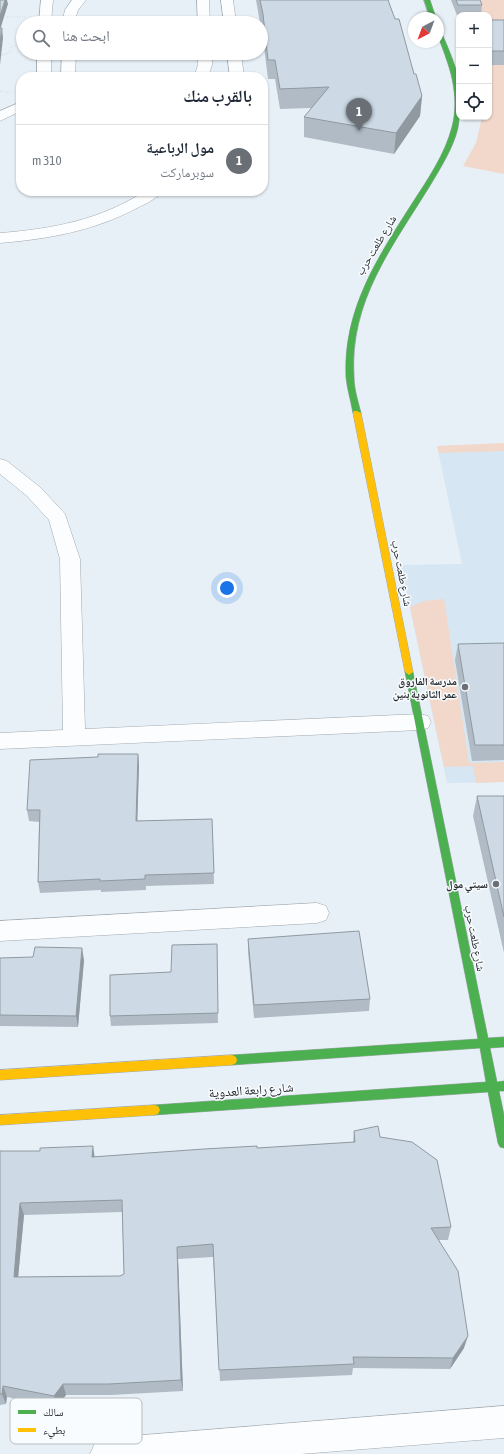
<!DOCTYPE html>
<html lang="ar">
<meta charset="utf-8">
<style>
body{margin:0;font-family:"Asap Condensed","Noto Naskh Arabic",sans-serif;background:#f6f6f7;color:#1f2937;direction:rtl}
.controls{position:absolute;right:12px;top:12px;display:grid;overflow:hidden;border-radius:8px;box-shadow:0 1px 3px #0004}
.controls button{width:36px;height:36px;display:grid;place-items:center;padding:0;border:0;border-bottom:1px solid #e0e1e3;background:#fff;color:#1f2937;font:20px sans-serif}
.compass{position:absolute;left:408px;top:12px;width:36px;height:36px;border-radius:50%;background:#fff;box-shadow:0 1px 3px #0004;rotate:221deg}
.you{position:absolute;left:227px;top:588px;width:14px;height:14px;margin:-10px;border:3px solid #fff;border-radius:50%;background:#1a73e8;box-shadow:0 0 0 6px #1a73e833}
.badge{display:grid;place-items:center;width:26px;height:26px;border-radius:50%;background:#696f75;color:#fff;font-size:13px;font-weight:700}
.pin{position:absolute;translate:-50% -33px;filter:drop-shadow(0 1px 2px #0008)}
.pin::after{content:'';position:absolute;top:21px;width:14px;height:12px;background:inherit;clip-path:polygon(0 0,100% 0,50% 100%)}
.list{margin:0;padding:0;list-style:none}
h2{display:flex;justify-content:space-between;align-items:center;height:52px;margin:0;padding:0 16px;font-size:17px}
h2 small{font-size:13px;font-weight:400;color:#747a83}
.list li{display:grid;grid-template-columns:26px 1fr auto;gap:12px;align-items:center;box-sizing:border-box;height:72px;padding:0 16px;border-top:1px solid #e0e1e3}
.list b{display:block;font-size:15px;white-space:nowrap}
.list p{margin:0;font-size:13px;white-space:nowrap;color:#747a83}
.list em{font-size:13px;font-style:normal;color:#747a83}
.icon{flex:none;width:22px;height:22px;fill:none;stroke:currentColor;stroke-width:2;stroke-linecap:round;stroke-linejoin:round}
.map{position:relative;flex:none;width:504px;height:1454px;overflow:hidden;direction:ltr}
.search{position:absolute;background:#fff;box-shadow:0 1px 3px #0004;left:16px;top:16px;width:252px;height:44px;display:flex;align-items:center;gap:10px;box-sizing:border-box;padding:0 14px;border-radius:22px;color:#747a83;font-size:15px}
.panel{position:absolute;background:#fff;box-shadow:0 1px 3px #0004;left:16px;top:72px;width:252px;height:124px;border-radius:16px;direction:rtl}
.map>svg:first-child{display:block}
.built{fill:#d6e6f2}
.green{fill:#f1d8ca}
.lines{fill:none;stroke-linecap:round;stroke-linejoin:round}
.street-casing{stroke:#a2a8ae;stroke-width:1}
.fast-casing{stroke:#a2a8ae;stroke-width:1}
.slow-casing{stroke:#a2a8ae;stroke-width:1}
.path{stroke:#cdd0d4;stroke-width:1.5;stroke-dasharray:0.5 2;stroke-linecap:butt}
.street{fill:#fbfdfe;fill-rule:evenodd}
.fast{fill:#4caf50;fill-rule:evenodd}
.slow{fill:#ffc107;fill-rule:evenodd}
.wall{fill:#b0bbc5;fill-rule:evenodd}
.shaded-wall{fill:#9099a0}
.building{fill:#cddae5;stroke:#9099a0;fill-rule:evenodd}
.poi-dot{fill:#696f75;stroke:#f9fcfe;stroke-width:1.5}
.labels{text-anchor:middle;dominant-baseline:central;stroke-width:3;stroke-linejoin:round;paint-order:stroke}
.street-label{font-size:11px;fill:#252a2f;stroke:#f9fcfe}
.poi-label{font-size:11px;font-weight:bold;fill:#252a2f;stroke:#f9fcfe;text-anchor:end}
.near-street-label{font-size:13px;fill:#252a2f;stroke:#f9fcfe}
.key{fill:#f9fcfe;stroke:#b9bdc0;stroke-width:1}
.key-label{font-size:11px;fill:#252a2f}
</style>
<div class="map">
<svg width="504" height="1454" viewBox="0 0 504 1454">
<rect width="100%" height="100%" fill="#e7f0f7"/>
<!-- built -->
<path class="built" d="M 504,444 L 504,782 L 447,783 L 401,565 L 462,564 L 437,446 Z"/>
<!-- green -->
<g class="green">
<path d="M 451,0 L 504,0 L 504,174 L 463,166 L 476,143 L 482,117 L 489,117 L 489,15 L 459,15 L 459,21 Z"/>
<path d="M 504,443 L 504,451 L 439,453 L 437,446 Z"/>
<path d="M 444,599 L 469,763 L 504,762 L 504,782 L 476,783 L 473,766 L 444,767 L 410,607 L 424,601 Z"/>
</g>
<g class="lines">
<!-- street casing -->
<g class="street-casing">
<g id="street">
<path d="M 41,0 L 53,0 L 51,23 L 39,23 Z"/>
<path d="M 72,0 L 86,0 L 78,10 L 74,23 L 62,23 L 65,10 Z"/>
<path d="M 197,0 L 209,0 L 210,23 L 198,23 Z"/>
<path d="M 221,0 L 233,0 L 236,23 L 224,23 Z"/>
<rect x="37" y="53" width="14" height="24"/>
<path d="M 62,53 L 76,53 L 75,77 L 61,77 Z"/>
<path d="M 198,53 L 212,53 L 212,65 L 208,77 L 194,77 L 198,65 Z"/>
<path d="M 227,53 L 241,53 L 244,77 L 230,77 Z"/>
<path d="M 21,102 L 21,111 L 0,121 L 0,111 Z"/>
<path d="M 145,191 L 162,191 C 157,199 145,204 137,208 C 94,231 48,239 0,243 L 0,233 C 52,229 101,220 145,191 Z"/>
<path d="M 0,459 L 7,461 L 41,488 L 65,514 L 80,559 L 85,729 L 420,714 L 428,716 L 431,722 L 428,728 L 420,730 L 0,749 L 0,733 L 63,730 L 60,559 L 49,520 L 27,496 L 0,474 Z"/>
<path d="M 317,903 L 326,906 L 329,913 L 326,920 L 317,923 L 0,941 L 0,921 Z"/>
<path d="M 504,1406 L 504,1438 L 301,1454 L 90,1454 L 95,1443 L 106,1438 Z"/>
</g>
</g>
<!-- fast casing -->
<g class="fast-casing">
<g id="fast">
<path d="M 424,0 L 430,0 L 436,18 L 430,18 Z"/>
<path d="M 438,29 L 441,31 C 448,48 456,65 459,82 C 460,93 460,108 459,118 C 459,139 441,167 431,184 C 393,246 349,301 354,377 C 354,389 358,401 361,413 L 357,415 L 353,413 C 351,401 347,389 346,377 C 343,309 378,257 413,202 C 428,179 445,154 452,127 C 458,104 454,80 446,58 C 443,48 438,40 438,29 Z"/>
<path d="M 409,669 L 413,672 L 488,1038 L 504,1037 L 504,1047 L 490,1048 L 497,1082 L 504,1081 L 504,1091 L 499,1091 L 504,1115 L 504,1148 L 500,1147 L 498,1143 L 488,1092 L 154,1115 L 150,1114 L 148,1110 L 150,1106 L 154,1105 L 486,1082 L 480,1048 L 232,1065 L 228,1063 L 227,1060 L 228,1057 L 232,1055 L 478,1039 L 405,672 Z"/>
</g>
</g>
<!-- slow casing -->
<g class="slow-casing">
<g id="slow">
<path d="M 354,411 L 357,411 L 361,413 L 413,672 L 409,675 L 405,672 L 353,413 Z"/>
<path d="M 232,1055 L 236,1057 L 237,1060 L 236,1063 L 232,1065 L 0,1080 L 0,1070 Z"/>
<path d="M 154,1105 L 158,1106 L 160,1110 L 158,1114 L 154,1115 L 0,1125 L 0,1115 Z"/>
</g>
</g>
<!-- path -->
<g class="path">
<path d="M 7,17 L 27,17"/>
<path d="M 0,56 L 9,53 L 12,46 L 23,45"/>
<path d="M 0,91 L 11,93"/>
</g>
<!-- street -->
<use href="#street" class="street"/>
<!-- fast -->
<use href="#fast" class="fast"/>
<!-- slow -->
<use href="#slow" class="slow"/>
</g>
<!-- wall -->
<g class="wall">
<path d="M 256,0 L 388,0 L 422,96 L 420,116 L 394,154 L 304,137 L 304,117 L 312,108 L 280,109 L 275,79 L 268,79 L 261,23 L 260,23 Z"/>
<path d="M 451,0 L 480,0 L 482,5 L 481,15 L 457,15 Z"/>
<rect x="489" y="20" width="15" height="45"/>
<path d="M 504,643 L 504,760 L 472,761 L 455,660 L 458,644 Z"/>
<path d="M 138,754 L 139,765 L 137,821 L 212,819 L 214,884 L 146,886 L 146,890 L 101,892 L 101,890 L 40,893 L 38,882 L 39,822 L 29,821 L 27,810 Z"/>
<path d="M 477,796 L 504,796 L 504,953 L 473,816 Z"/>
<path d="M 248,939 L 370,999 L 369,1011 L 254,1018 L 248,952 Z"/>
<path d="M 217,944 L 218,1023 L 111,1026 L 110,1016 L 171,972 Z"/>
<path d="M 0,958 L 84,960 L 78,1027 L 0,1026 L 0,1029 Z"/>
<path d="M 354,1131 L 380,1137 L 451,1227 L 448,1240 L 439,1240 L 464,1348 L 450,1369 L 353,1368 L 352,1375 L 220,1381 L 213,1257 L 178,1259 L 183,1391 L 111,1395 L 66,1395 L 57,1407 L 7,1397 L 6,1404 L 0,1405 L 0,1151 L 94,1157 L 257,1148 L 353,1143 ZM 122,1212 L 124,1274 L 120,1276 L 18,1277 L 24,1215 Z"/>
</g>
<!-- shaded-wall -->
<g class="shaded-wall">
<path d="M 5,0 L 7,0 L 8,4 L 0,30 L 0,16 Z"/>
<path d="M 2,28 L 3,38 L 0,65 L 0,44 Z"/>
<path d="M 422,96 L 420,116 L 394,154 L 396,133 Z"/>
<path d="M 138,754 L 139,765 L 137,832 L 136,821 Z"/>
<path d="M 82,948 L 84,960 L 78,1027 L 76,1016 Z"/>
<path d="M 93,1146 L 95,1159 L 92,1157 Z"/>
<path d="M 20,1203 L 24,1215 L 17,1289 L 14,1277 Z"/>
<path d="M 177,1247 L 178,1259 L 183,1391 L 181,1380 Z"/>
<path d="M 468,1336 L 464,1348 L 450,1369 L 453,1358 Z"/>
<path d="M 63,1384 L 66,1395 L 57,1407 L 54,1396 Z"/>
<path d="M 3,1386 L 7,1397 L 6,1404 L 2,1394 Z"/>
</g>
<!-- building -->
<g class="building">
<path d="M 0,0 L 5,0 L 0,16 Z"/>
<path d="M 260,0 L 388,0 L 395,19 L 399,19 L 414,74 L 416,74 L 422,96 L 396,133 L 304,117 L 329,87 L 280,89 L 275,60 L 268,60 L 263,14 Z"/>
<path d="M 456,0 L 480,0 L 482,5 L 458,5 Z"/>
<rect x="489" y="20" width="15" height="31"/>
<path d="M 0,28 L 2,28 L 0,44 Z"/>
<path d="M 504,643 L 504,745 L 475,745 L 458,644 Z"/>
<path d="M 98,754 L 138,754 L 136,821 L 212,819 L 214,873 L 145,875 L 145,879 L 100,881 L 100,879 L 38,882 L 40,810 L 27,810 L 30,760 L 98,757 Z"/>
<path d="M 477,796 L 504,796 L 504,917 Z"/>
<path d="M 359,931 L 370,999 L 254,1005 L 248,939 Z"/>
<path d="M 217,944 L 218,1013 L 110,1016 L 110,975 L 171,972 L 172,945 Z"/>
<path d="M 35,947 L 82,948 L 76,1016 L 0,1015 L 0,958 L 33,957 Z"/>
<path d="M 378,1126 L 380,1137 L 412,1142 L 437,1160 L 451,1227 L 431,1228 L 458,1271 L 468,1336 L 453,1358 L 353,1357 L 354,1364 L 219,1370 L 213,1244 L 177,1247 L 181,1380 L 109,1384 L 63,1384 L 54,1396 L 3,1386 L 2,1394 L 0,1394 L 0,1151 L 40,1151 L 40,1148 L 93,1146 L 92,1157 L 204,1149 L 257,1146 L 257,1148 L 355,1142 L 354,1131 ZM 122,1200 L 124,1274 L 120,1276 L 14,1277 L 20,1203 Z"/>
</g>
<!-- markers -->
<g class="poi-dot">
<circle cx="465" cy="687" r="4"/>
<circle cx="496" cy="884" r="4"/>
</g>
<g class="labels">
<!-- street labels -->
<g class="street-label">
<text transform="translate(376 245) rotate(-59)">شارع طلعت حرب</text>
<text transform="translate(402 573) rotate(79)">شارع طلعت حرب</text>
<text transform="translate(475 938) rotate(79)">شارع طلعت حرب</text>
</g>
<!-- poi labels -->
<g class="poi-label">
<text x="457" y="681">مدرسة الفاروق<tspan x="457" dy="13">عمر الثانوية بنين</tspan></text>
<text x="488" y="884">سيتي مول</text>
</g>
<!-- near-street labels -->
<g class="near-street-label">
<text transform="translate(251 1090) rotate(-4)">شارع رابعة العدوية</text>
</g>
</g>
<!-- legend -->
<rect x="10" y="1398" width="132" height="46" rx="6" class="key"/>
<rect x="18" y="1410" width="18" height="4" fill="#4caf50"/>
<rect x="18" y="1428" width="18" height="4" fill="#ffc107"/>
<g class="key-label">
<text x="43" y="1416">سالك</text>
<text x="43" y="1434">بطيء</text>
</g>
</svg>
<div class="controls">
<button>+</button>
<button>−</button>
<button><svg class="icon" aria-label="locate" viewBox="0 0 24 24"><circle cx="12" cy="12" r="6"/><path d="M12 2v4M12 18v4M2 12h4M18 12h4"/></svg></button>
</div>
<svg class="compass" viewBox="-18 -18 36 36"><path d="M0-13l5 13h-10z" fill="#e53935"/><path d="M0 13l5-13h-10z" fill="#747a83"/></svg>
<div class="you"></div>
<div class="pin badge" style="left:359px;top:131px">1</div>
<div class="search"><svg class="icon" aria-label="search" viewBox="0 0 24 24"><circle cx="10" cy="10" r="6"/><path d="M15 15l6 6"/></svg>ابحث هنا</div>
<section class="panel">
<h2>بالقرب منك<small></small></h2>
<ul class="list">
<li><span class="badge">1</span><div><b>مول الرباعية</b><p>سوبرماركت</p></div><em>310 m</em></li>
</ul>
</section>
</div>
